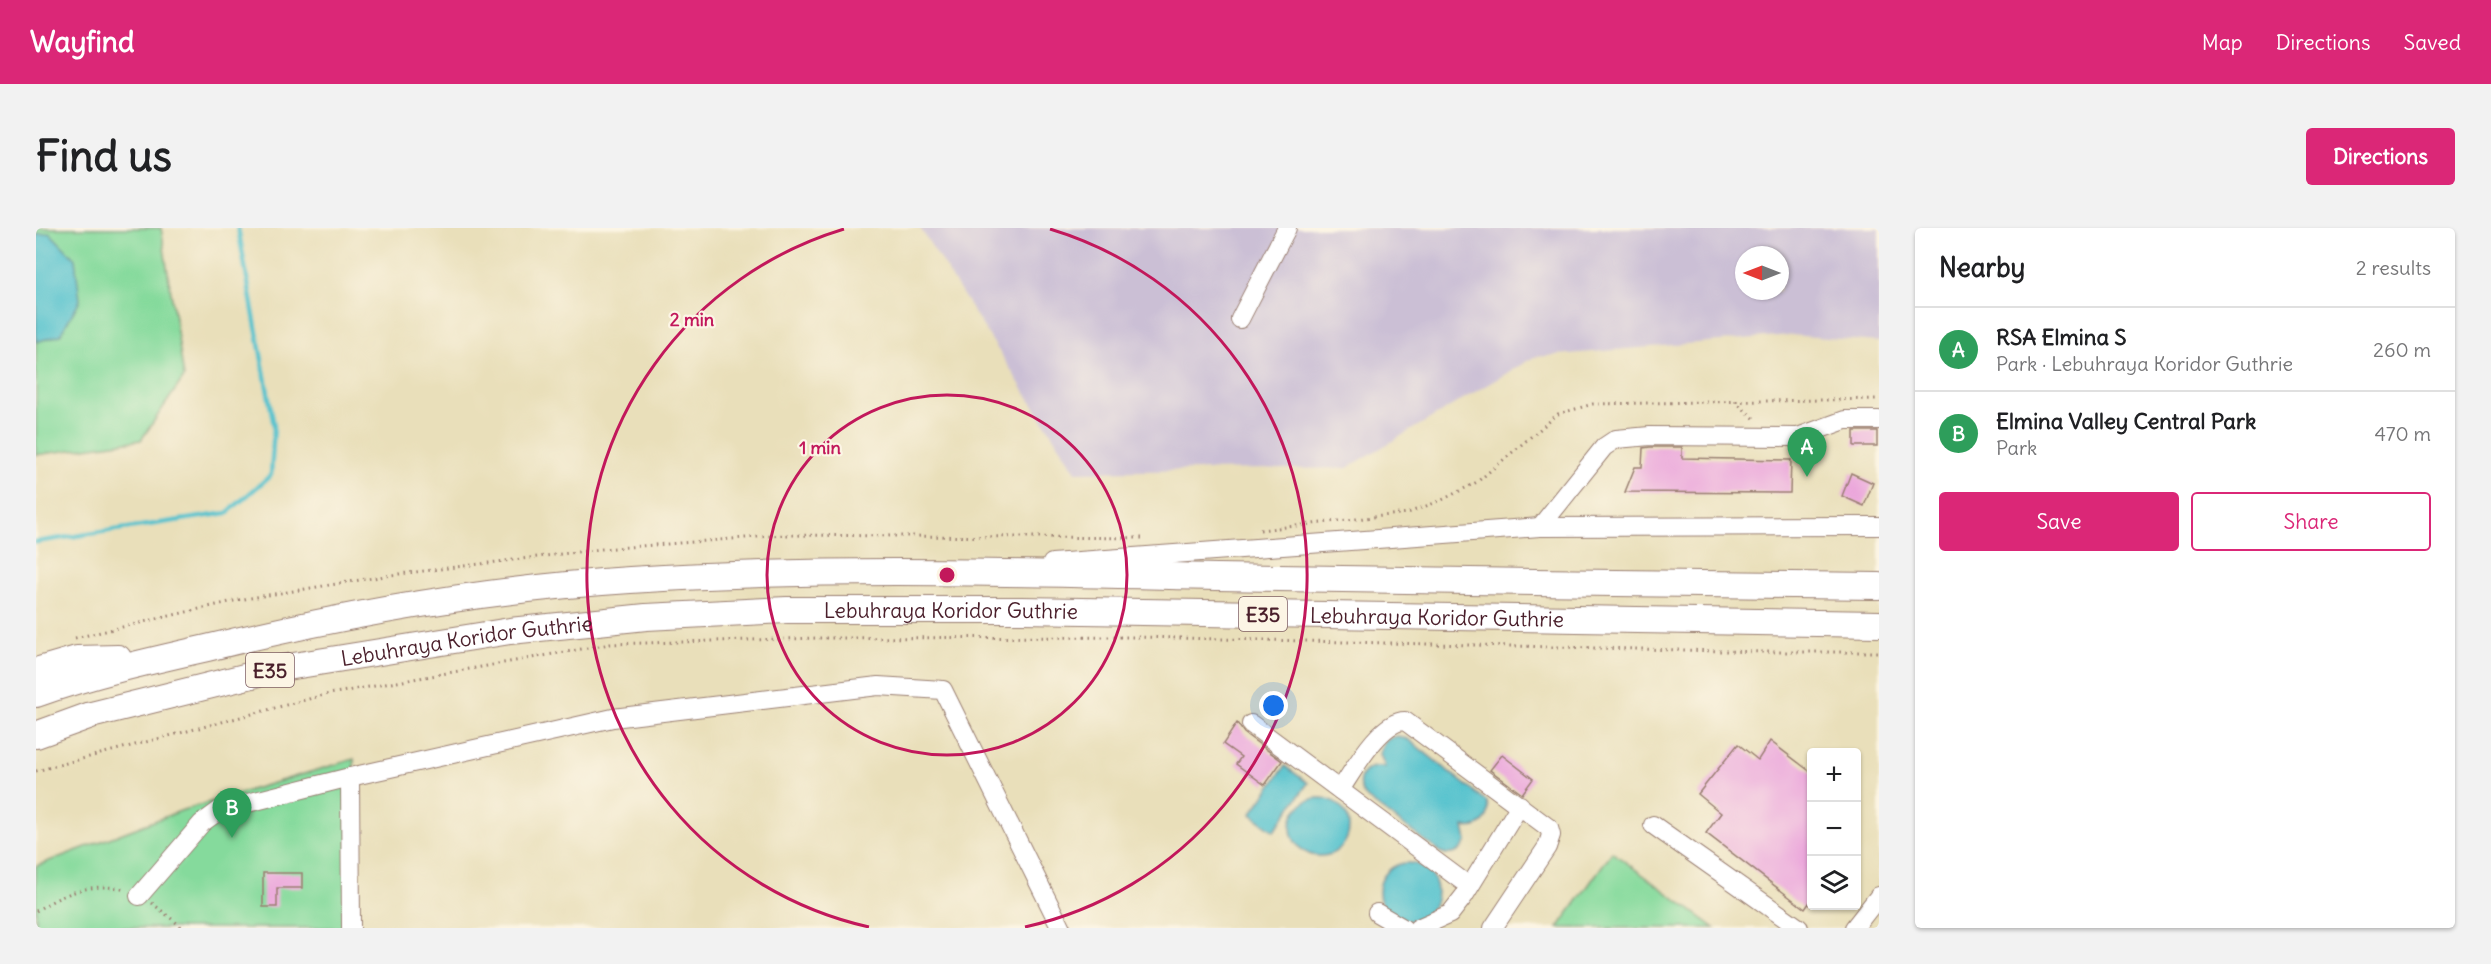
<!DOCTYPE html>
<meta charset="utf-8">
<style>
body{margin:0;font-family:Delius,sans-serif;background:#f2f2f2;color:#202124}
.controls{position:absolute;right:18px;bottom:18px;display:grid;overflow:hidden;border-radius:6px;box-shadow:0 2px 4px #0004}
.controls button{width:54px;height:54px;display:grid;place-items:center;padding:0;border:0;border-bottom:2px solid #e0e0e0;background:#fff;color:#202124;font:30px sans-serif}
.compass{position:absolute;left:1699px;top:18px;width:54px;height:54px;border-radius:50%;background:#fff;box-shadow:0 2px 4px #0004;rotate:270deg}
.you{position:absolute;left:1238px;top:478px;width:21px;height:21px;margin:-15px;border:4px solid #fff;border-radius:50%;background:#1a73e8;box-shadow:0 0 0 9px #1a73e833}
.badge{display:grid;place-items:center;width:39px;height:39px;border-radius:50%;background:#db2777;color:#fff;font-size:20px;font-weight:700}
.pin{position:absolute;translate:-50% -50px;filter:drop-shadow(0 2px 3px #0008)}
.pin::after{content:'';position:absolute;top:32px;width:21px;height:18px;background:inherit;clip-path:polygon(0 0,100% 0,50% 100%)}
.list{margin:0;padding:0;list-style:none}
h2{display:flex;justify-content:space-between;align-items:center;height:78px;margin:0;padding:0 24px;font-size:26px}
h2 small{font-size:20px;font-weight:400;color:#757577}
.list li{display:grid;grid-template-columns:39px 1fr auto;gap:18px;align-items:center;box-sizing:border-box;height:84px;padding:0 24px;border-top:2px solid #e0e0e0}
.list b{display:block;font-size:22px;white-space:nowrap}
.list p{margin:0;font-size:20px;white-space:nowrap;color:#757577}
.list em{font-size:20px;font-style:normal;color:#757577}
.actions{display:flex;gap:12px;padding:18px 24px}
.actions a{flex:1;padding:14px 0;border:2px solid #db2777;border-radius:6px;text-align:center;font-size:21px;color:#db2777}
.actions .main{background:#db2777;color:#fff}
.icon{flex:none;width:33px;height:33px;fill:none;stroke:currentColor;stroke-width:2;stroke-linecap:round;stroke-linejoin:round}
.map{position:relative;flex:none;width:1843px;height:700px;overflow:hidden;border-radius:6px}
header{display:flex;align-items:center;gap:36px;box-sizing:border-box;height:84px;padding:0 30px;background:#db2777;color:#fff}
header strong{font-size:28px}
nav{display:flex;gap:33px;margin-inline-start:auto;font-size:21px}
.intro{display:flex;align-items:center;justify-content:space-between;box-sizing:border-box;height:144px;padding:0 36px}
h1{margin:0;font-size:42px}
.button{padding:15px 27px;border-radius:6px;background:#db2777;color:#fff;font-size:21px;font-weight:700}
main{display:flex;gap:36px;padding:0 36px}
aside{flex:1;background:#fff;border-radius:6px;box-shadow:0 2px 4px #0004}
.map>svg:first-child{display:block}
.industrial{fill:#cbbfd5;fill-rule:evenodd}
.green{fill:#85da9c;stroke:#687c64;stroke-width:1.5}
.water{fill:#55c2ce;stroke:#50707c;stroke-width:1.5}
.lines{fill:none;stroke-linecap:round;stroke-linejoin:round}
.stream{stroke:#55c2ce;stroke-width:4.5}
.building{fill:#eba7db}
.minor-casing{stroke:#9a7f72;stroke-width:20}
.highway-casing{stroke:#9a7f72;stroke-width:28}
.path{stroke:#9a7f72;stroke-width:3;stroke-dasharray:1.5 4.5;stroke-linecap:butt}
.minor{stroke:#fff;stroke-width:18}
.highway{stroke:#fff;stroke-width:26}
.ring{fill:none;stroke:#c2185b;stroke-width:3}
.labels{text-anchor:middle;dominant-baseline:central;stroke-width:4.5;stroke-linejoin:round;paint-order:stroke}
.shield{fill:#fcf5e5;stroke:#7f5f63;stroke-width:1.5}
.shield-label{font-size:20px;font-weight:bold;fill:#4a1f2b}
.street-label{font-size:21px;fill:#4a1f2b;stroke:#fcf5e5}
.centre{fill:#c2185b;stroke:#fcf5e5;stroke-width:3}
.ring-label{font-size:18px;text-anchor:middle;font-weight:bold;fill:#c2185b;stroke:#fcf5e5;stroke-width:4.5;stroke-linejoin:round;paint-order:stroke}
</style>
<header>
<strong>Wayfind</strong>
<nav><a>Map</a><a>Directions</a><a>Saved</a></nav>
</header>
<div class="intro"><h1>Find us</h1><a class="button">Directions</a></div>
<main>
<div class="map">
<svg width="1843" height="700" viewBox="0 0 1843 700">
<rect width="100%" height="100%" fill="#fcf5e5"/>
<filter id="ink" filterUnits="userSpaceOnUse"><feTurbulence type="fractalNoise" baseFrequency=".0167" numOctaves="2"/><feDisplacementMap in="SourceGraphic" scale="12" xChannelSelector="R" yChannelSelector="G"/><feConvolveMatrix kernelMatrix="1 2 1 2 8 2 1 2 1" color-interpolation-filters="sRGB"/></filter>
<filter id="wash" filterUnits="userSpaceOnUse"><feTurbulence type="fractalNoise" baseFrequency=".008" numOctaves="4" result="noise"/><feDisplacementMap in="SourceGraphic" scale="24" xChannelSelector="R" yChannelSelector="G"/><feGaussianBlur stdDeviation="1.35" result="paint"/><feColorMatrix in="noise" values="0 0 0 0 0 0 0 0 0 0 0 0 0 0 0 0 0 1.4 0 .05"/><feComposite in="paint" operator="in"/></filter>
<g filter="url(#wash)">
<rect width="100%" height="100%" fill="#e9dfba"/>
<!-- industrial -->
<path class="industrial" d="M 884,0 L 1843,0 L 1843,114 L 1754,107 L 1498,129 L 1311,240 L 1040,244 ZM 1708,27 L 1744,27 L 1744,63 L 1708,63 Z"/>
<!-- green -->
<g class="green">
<path d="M 0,0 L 125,0 L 148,149 L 105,212 L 0,227 Z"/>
<path d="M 318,531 L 320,700 L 0,700 L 0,638 L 147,582 Z"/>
<path d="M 1576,624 L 1679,700 L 1522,700 Z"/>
</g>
<!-- water -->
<g class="water">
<path d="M 14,5 L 39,31 L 44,72 L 24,107 L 0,114 L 0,7 Z"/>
<path d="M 1362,508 L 1373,512 L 1451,574 C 1456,590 1445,602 1428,599 L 1431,613 C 1425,625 1416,629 1404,624 L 1332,571 C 1314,555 1327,535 1349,539 L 1344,526 C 1346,515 1351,510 1362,508 Z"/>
<path d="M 1249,538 L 1272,555 L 1238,603 L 1215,586 Z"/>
<circle cx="1284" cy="599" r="29"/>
<circle cx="1372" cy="664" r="29"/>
</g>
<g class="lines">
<!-- stream -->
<path class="stream" d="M 0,314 L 191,285 L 235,247 L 238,198 L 202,0"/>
</g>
<g id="blocks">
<!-- building -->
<g class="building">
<rect x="1818" y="203" width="23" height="15"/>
<path d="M 1614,219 L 1646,219 L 1646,230 L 1755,232 L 1754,265 L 1589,264 L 1599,239 L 1606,239 L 1607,220 Z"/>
<path d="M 1815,245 L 1837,255 L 1828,278 L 1806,268 Z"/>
<path d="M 1201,495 L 1208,505 L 1246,533 L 1229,557 L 1200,536 L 1205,529 L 1187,516 Z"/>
<path d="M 1734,513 L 1776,545 L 1776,671 L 1769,681 L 1670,605 L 1685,585 L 1662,566 L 1702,516 L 1722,532 Z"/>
<path d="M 1466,527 L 1497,551 L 1486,566 L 1454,542 Z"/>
<path d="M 227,645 L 266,645 L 266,660 L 241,660 L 241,679 L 227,679 Z"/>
</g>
</g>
</g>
<g filter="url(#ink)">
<use href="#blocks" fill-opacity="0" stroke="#9a7f72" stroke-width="1.5"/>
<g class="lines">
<!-- minor casing -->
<g class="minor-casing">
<g id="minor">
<path d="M 1204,91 L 1251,0"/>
<path d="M 1504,299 L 1568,219 L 1580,211 L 1614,208 L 1762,209 L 1809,192 L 1843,192"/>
<path d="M 1016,335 L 1504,299 L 1843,298"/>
<path d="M 1215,496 L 1433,658"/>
<path d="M 1304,562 C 1317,543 1344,493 1369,493 L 1513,600 L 1515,607 L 1511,619 L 1457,700"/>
<path d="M 1617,597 L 1763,700"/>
<path d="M 103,668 L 166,595 L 184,582 L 314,549"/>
<path d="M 1341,685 L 1367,700"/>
<path d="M 315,700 L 314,549 L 577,490 L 842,458 L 907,462 L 1025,700"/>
<path d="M 1382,700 L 1414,686 L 1428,668 L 1484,577"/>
<path d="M 1818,700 L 1843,668"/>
</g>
</g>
<!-- highway casing -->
<g class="highway-casing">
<g id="highway">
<path d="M 0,443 L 41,431 L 82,430"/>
<path d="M 0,466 C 56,446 113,433 171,420 C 309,386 452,361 594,352 C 790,339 985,345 1181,349 C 1402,354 1622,355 1843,358"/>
<path id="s1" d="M 0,507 L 55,487 L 245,440 L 474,403 L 610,389 L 751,382 L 986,382 L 1843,396"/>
</g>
</g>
<!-- path -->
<g class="path">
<path d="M 1699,173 L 1721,193"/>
<path d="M 1224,302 L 1372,285 L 1406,272 L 1441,254 L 1522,186 L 1557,176 L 1843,171"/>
<path d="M 39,410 L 202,372 L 355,347 L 566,321 L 748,307 L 1110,310"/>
<path d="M 0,543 L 288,467 L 574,416 L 783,410 L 1102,409 L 1728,424 L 1843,424"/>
<path d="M 116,675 L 147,700"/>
<path d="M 0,683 C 25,666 58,653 89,662"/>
</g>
<!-- minor -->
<use href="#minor" class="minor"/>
<!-- highway -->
<use href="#highway" class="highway"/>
</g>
</g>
<!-- distance rings -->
<g class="ring">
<circle cx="911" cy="347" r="180"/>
<path d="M833 699A361 361 0 0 1 808 1M1014 1A361 361 0 0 1 989 699"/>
</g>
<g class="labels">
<!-- shield labels -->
<g class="shield">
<rect x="1203" y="369" width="48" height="34" rx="4.5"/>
<rect x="210" y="425" width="48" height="34" rx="4.5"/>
</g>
<g class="shield-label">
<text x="1227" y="386">E35</text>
<text x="234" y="442">E35</text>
</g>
<!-- street labels -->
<g class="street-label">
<text stroke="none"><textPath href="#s1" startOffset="928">Lebuhraya Koridor Guthrie</textPath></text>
<text stroke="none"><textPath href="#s1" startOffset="1414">Lebuhraya Koridor Guthrie</textPath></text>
<text stroke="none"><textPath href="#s1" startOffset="442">Lebuhraya Koridor Guthrie</textPath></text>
</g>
</g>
<circle cx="911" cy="347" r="9" class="centre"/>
<g class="ring-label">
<text x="656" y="98">2 min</text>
<text x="784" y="226">1 min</text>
</g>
</svg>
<div class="controls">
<button>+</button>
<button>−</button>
<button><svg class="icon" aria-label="layers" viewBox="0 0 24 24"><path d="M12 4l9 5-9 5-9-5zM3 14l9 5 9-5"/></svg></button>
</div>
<svg class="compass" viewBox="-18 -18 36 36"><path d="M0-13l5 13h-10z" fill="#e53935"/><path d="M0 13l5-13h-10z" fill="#757577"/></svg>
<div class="you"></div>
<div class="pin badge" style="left:1771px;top:249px;background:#2e9e5b">A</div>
<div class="pin badge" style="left:196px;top:610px;background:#2e9e5b">B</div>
</div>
<aside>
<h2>Nearby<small>2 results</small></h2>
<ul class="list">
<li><span class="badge" style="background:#2e9e5b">A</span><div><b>RSA Elmina S</b><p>Park · Lebuhraya Koridor Guthrie</p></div><em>260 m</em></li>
<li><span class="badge" style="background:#2e9e5b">B</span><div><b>Elmina Valley Central Park</b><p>Park</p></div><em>470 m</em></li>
</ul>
<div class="actions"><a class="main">Save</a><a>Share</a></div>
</aside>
</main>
